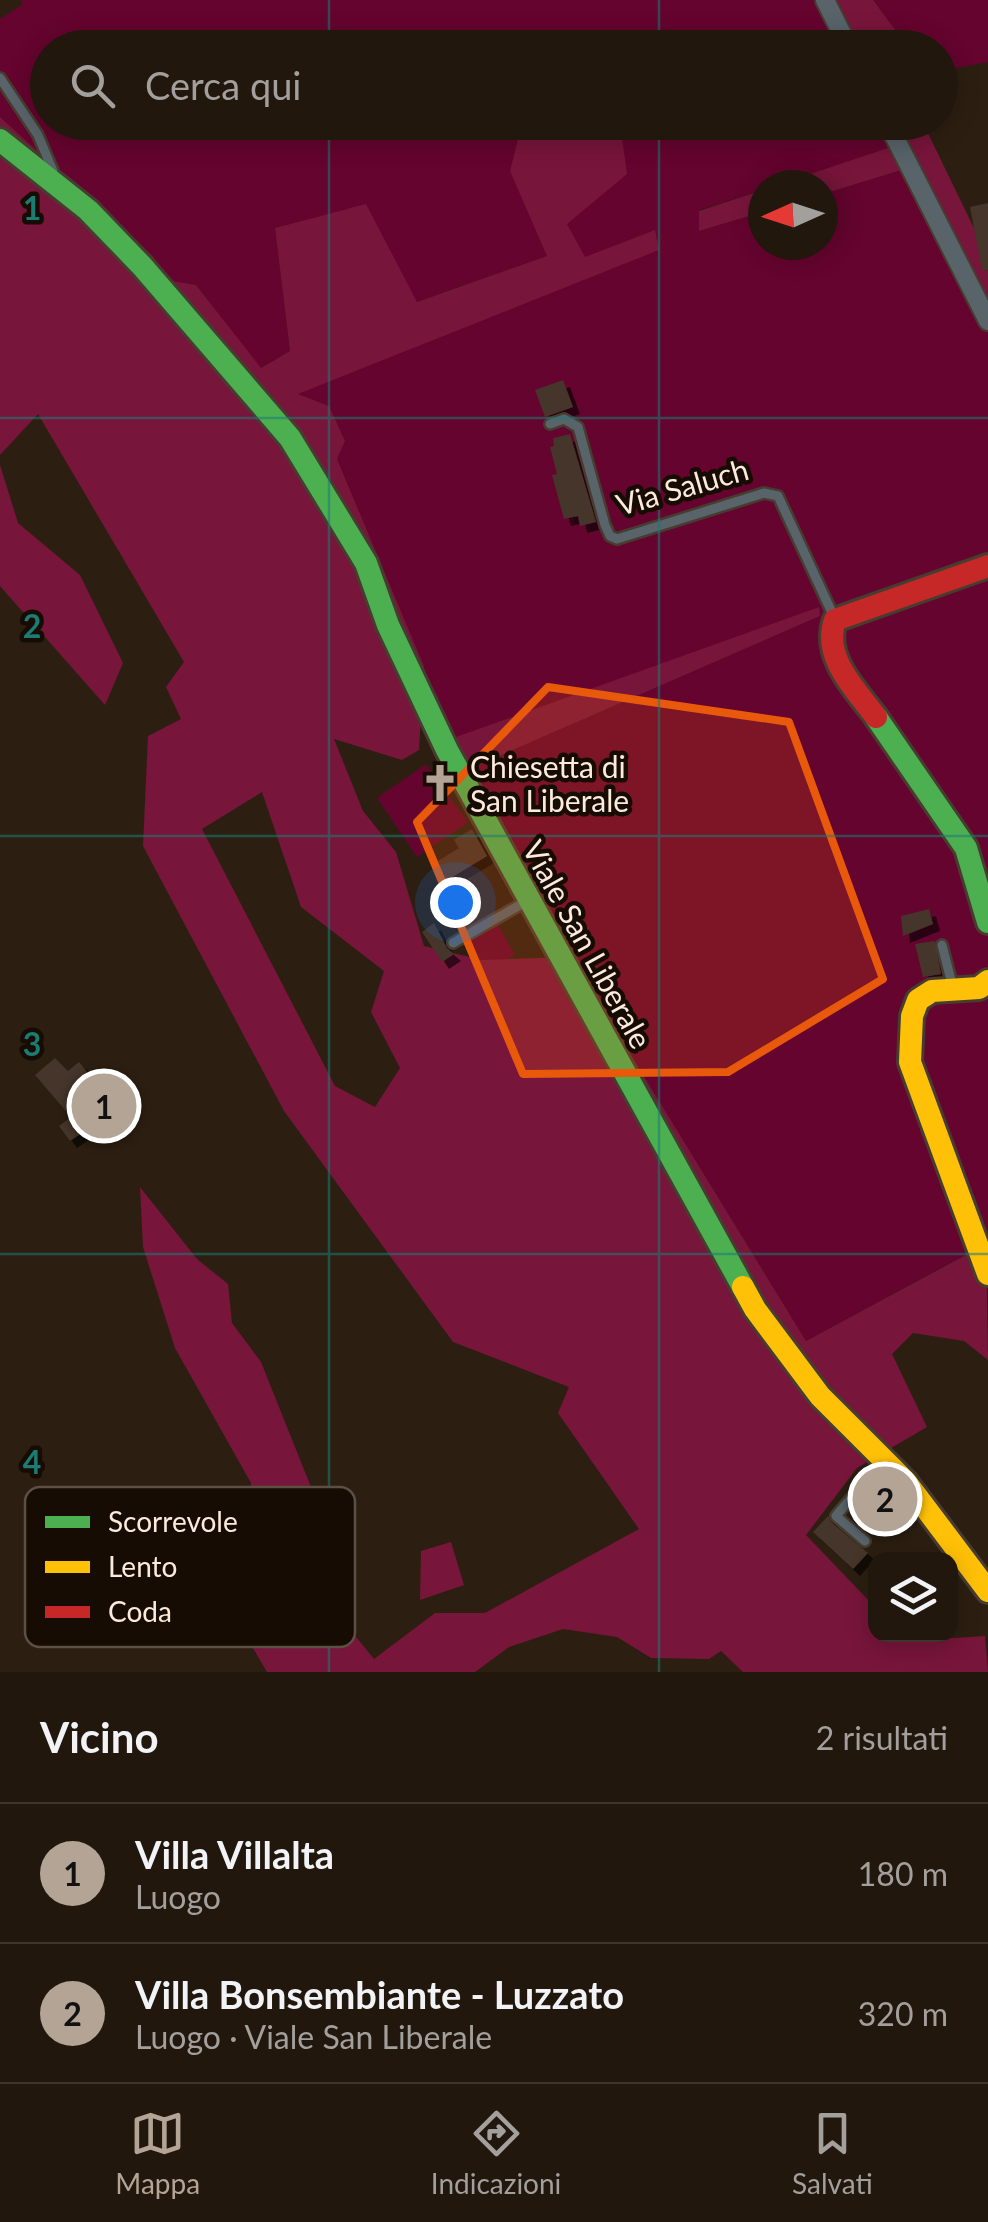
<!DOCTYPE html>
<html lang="it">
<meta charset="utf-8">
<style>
body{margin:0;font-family:Lato,sans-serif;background:#2d241b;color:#f1f3f6}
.controls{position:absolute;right:30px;bottom:30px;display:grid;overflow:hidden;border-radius:20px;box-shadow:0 5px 25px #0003}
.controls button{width:90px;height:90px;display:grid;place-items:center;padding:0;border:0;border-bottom:2px solid #3e362e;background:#21170d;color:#f1f3f6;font:50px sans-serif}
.compass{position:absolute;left:748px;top:170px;width:90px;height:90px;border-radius:50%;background:#21170d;box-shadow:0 5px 25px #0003;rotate:267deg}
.you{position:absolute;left:455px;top:902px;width:35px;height:35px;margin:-25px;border:8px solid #fff;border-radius:50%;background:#1a73e8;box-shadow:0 0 0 15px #1a73e833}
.badge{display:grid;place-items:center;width:65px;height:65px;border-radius:50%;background:#b3a496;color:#111;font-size:32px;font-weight:700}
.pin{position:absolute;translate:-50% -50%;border:5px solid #fff;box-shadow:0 2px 10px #0006}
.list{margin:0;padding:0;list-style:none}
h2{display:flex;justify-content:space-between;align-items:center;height:130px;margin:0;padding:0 40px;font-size:42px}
h2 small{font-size:32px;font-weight:400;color:#a29f9d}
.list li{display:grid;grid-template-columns:65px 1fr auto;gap:30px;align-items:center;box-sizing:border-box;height:140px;padding:0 40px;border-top:2px solid #3e362e}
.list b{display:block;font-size:38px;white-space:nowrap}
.list p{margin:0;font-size:32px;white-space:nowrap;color:#a29f9d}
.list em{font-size:32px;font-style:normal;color:#a29f9d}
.icon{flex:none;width:55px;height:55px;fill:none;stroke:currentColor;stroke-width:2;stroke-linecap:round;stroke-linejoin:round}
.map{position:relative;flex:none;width:988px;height:1672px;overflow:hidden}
.search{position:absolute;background:#21170d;box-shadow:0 5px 25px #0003;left:30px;right:30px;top:30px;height:110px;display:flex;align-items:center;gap:25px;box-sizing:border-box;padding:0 35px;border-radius:55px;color:#a29f9d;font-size:38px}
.sheet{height:410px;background:#21170d}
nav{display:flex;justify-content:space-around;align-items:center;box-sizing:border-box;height:140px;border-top:2px solid #3e362e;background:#21170d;font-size:28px;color:#a29f9d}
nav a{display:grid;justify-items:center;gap:5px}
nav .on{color:#b3a496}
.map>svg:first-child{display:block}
.green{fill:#65042e}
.forest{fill:#78153b;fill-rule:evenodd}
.building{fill:#453529;filter:url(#shadow)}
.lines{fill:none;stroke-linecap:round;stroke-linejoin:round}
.lane-casing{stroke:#473c30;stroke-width:14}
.street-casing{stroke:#473c30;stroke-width:22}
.fast-casing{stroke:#473c30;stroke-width:28}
.slow-casing{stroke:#473c30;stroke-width:28}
.jam-casing{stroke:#473c30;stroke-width:28}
.lane{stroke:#58636a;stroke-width:9}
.street{stroke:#58636a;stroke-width:18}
.fast{stroke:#4caf50;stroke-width:22}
.slow{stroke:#ffc107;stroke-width:22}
.jam{stroke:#c62828;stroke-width:22}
.marked{fill:#e8590c;fill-opacity:0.2;stroke:#e8590c;stroke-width:8;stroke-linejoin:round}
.grid{fill:none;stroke:#1b7c74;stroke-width:2.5;stroke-opacity:0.55}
.labels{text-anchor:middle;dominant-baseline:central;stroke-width:9;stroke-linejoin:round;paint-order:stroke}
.street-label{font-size:30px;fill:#fcebdd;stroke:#170c03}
.poi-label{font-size:30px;fill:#fcebdd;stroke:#170c03;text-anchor:start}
.key{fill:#170c03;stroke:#5c4f44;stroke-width:2.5}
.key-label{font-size:28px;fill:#fcebdd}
.grid-label{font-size:32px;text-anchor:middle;font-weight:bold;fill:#1b7c74;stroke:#170c03;stroke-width:9;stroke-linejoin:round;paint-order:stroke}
</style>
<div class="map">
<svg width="988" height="1672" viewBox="0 0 988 1672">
<defs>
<filter id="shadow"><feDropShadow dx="7" dy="7" stdDeviation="0" flood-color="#0009"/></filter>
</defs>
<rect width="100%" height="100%" fill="#2c1f11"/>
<!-- green -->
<g class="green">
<path d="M 21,0 L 819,0 L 847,47 L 48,48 L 48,122 L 892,123 L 904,143 L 777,185 L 763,185 L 763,190 L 699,210 L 700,231 L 763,212 L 763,245 L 823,245 L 823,194 L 918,165 L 988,319 L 988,1248 L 985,1244 L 806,1341 L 465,784 L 469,769 L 820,616 L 457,737 L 458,747 L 422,697 L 424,666 L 337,459 L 345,441 L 329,406 L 296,394 L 658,250 L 655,230 L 585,258 L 547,256 L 416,302 L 366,205 L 275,228 L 290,351 L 260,368 L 196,285 L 165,280 L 153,256 L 0,117 L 0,19 L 23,4 Z"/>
<path d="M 873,0 L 988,0 L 988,62 L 941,71 L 940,48 L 908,47 Z"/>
<path d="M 426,764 L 435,777 L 429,781 L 435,793 L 443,789 L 468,822 L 417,857 L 377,798 Z"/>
<path d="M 497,923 L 515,955 L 485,970 L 469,940 Z"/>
</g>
<!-- forest -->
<g class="forest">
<path d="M 819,0 L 873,0 L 908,47 L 847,47 Z"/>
<path d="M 0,117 L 153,256 L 166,280 L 196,285 L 261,368 L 290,351 L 275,228 L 366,204 L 417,302 L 547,256 L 510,171 L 521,127 L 557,122 L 620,123 L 627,174 L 567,224 L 585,257 L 655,230 L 659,250 L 298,394 L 329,406 L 345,441 L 337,459 L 424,666 L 419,750 L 402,760 L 334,739 L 363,811 L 396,852 L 424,946 L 482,960 L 571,957 L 806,1341 L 986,1244 L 988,1360 L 964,1341 L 913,1333 L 892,1354 L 927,1427 L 857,1468 L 806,1535 L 875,1607 L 876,1634 L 915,1635 L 924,1640 L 985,1636 L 988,1672 L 743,1672 L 721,1651 L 709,1659 L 651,1658 L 617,1637 L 563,1629 L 509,1647 L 475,1672 L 267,1672 L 220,1592 L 237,1582 L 251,1483 L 175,1348 L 143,1247 L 140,1187 L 197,1259 L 228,1284 L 232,1323 L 261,1362 L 331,1537 L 314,1553 L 335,1611 L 374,1659 L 435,1613 L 485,1613 L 639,1529 L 558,1413 L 569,1387 L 453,1342 L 284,1111 L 143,846 L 148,736 L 181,719 L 166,687 L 184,662 L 38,414 L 0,455 ZM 262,792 L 301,907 L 384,971 L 371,1012 L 400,1068 L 375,1107 L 335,1086 L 202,829 Z"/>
<path d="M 892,123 L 923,123 L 988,257 L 988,319 L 918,165 L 823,194 L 823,185 L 777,185 L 903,143 Z"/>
<path d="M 763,190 L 763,212 L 699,231 L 699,211 Z"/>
<path d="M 0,465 L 18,523 L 80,575 L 123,663 L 105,705 L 0,586 Z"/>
<path d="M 819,607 L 820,616 L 469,769 L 456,737 Z"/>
<path d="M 451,1542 L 464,1585 L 420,1600 L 421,1551 Z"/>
</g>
<!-- building -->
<g class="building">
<path d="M 988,203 L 988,270 L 982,270 L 970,207 Z"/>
<path d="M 563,380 L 573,407 L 545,417 L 535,390 Z"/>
<path d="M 570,434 L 596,522 L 580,526 L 578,516 L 564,519 L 552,475 L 557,474 L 550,447 L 554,446 L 553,438 Z"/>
<path d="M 472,829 L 487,856 L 444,882 L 433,864 L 459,848 L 454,840 Z"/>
<path d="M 929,909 L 933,924 L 903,936 L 901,916 Z"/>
<path d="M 434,923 L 447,948 L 454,954 L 442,962 L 422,932 Z"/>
<path d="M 935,941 L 941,974 L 923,977 L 915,944 Z"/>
<path d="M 55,1058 L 68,1071 L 79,1062 L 104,1093 L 108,1090 L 120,1107 L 70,1141 L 59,1126 L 71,1117 L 35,1075 Z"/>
<path d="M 881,1481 L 900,1501 L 889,1516 L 867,1500 Z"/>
<path d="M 828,1516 L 831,1522 L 868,1553 L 853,1569 L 813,1532 Z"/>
</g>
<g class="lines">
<!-- lane casing -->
<g class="lane-casing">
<g id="lane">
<path d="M 0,78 L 38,135 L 53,171"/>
<path d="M 550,424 L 564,419 L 578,427 L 605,525 L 610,536 L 617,539 L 764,493 L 778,496 L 834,617"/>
<path d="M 453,943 L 527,901"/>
<path d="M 942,945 L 953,988"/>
<path d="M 865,1541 L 836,1516 L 882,1462"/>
</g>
</g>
<!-- street casing -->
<g class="street-casing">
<g id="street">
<path d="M 825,0 L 849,48"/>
<path d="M 887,122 L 988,321"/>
</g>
</g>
<!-- fast casing -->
<g class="fast-casing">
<g id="fast">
<path d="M 0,140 L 88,210 L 142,266 L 290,438 L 366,563 L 388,625 L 447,750 L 743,1287"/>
<path d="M 876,717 L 966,848 L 988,922"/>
</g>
</g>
<!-- slow casing -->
<g class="slow-casing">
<g id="slow">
<path d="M 988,981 L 979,988 L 932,991 L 918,1000 L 912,1016 L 910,1062 L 988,1274"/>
<path d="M 743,1287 L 755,1309 L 820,1396 L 906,1482 L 988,1591"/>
</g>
</g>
<!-- jam casing -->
<g class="jam-casing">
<path id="jam" d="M 876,717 C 855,689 822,657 835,620 L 988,566"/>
</g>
<!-- lane -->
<use href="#lane" class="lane"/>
<!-- street -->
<use href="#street" class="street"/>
<!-- fast -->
<use href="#fast" class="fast"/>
<!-- slow -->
<use href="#slow" class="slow"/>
<!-- jam -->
<use href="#jam" class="jam"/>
</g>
<!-- marked area -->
<path class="marked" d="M 548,687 L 789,722 L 883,979 L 728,1072 L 523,1074 L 417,822 Z"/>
<!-- grid -->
<path class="grid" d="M 329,0 L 329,48M 659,0 L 659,48M 329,122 L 329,1672M 659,122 L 659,1672M 0,418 L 988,418M 0,836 L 988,836M 0,1254 L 988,1254"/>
<!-- icons -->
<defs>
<g id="church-bare" transform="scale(3)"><path d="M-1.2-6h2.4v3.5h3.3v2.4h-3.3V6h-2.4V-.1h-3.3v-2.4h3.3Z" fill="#b3a496" stroke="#170c03" stroke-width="2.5" paint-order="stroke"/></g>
</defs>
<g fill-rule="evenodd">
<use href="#church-bare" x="440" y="783"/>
</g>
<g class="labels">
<!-- street labels -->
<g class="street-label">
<text transform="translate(682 486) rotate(-16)">Via Saluch</text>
<text transform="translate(588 944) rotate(61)">Viale San Liberale</text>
</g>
<!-- poi labels -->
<g class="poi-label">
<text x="470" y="766">Chiesetta di<tspan x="470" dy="34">San Liberale</tspan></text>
</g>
</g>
<!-- legend -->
<rect x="25" y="1487" width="330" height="160" rx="15" class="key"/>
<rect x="45" y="1516" width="45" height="12" fill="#4caf50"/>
<rect x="45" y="1561" width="45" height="12" fill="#ffc107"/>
<rect x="45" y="1606" width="45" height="12" fill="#c62828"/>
<g class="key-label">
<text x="108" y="1532">Scorrevole</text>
<text x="108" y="1577">Lento</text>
<text x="108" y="1622">Coda</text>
</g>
<g class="grid-label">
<text x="32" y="220">1</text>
<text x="32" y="638">2</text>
<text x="32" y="1056">3</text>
<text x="32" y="1474">4</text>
</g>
</svg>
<div class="controls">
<button><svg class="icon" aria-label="layers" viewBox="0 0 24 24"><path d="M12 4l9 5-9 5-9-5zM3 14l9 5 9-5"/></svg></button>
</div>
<svg class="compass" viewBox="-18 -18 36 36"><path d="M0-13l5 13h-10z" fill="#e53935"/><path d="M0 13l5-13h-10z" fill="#a29f9d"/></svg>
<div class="you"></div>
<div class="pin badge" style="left:104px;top:1106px">1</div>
<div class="pin badge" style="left:885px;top:1499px">2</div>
<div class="search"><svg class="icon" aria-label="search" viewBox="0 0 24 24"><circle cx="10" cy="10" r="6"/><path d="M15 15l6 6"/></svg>Cerca qui</div>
</div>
<section class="sheet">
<h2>Vicino<small>2 risultati</small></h2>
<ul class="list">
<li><span class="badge">1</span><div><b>Villa Villalta</b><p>Luogo</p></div><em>180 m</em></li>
<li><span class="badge">2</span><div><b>Villa Bonsembiante - Luzzato</b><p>Luogo · Viale San Liberale</p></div><em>320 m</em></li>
</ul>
</section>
<nav>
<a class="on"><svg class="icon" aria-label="map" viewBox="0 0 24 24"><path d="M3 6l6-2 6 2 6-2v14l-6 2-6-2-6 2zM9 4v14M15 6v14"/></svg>Mappa</a>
<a><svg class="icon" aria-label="directions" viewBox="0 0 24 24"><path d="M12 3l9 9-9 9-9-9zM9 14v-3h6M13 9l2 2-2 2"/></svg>Indicazioni</a>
<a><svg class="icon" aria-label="saved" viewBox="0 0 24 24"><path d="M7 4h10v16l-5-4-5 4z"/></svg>Salvati</a>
</nav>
